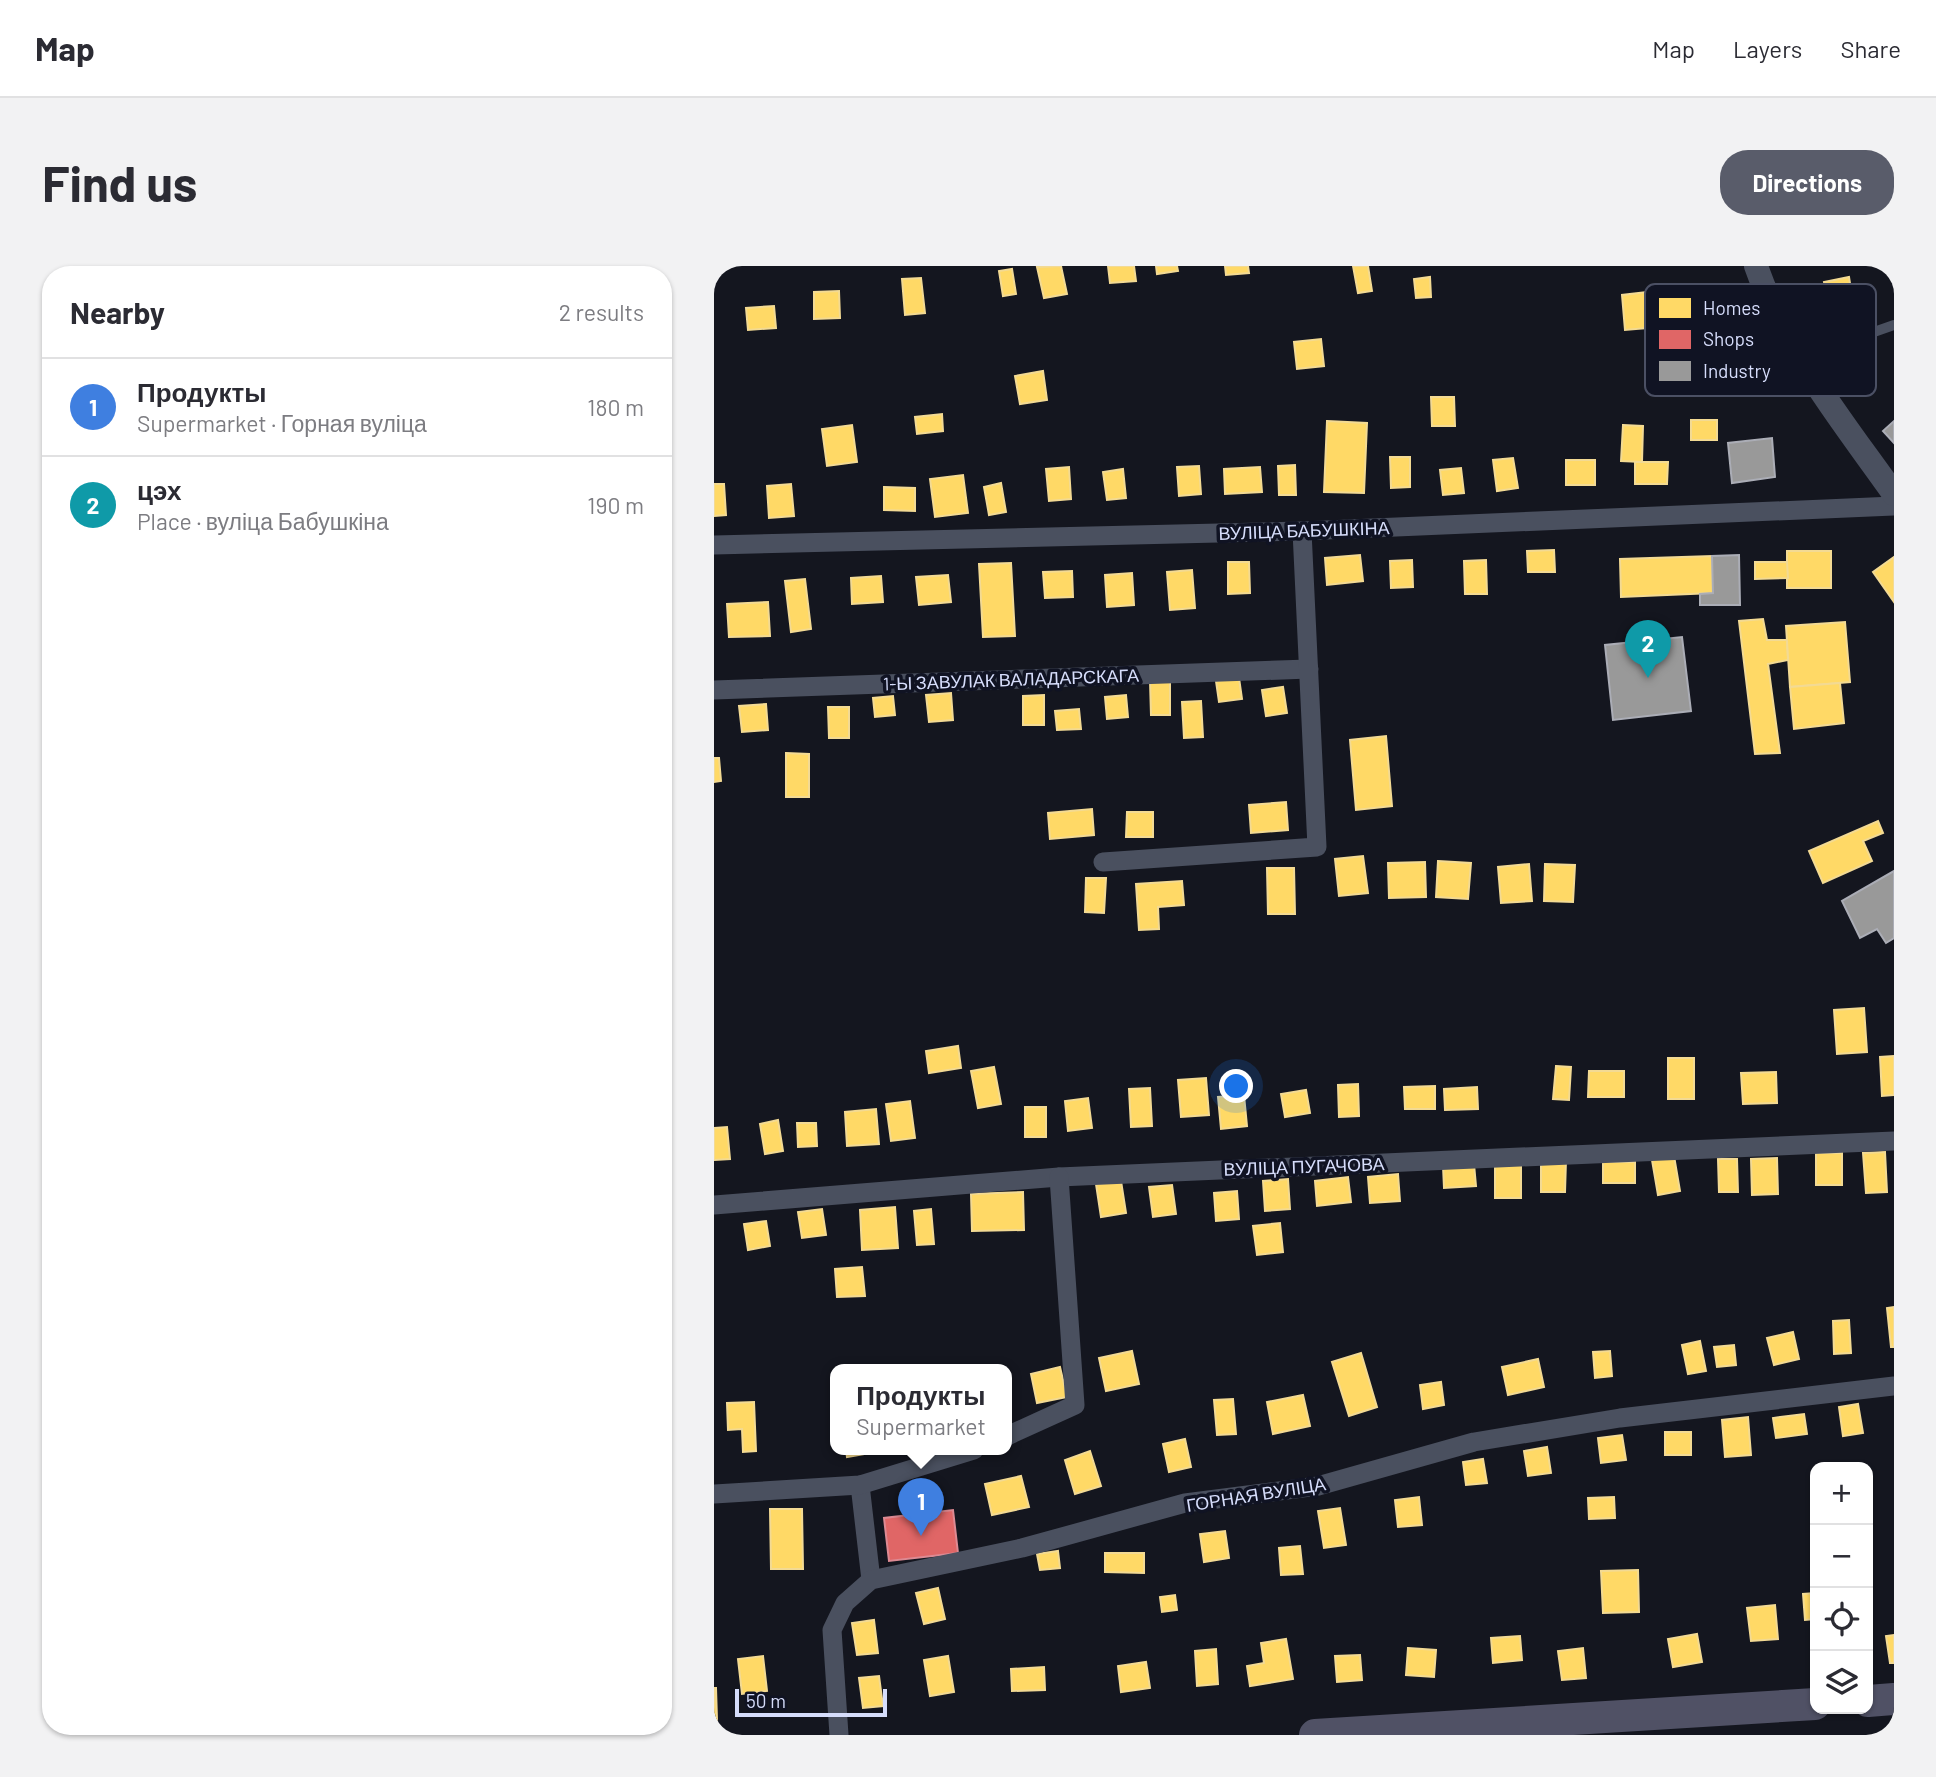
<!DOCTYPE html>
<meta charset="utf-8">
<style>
body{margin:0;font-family:Barlow,sans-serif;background:#f2f2f3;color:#2b2b33}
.controls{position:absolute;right:21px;bottom:21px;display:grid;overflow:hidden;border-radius:14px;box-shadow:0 2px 5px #0004}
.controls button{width:63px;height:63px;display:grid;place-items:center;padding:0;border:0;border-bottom:2px solid #e1e1e2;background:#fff;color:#2b2b33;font:35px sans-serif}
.scale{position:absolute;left:21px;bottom:18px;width:152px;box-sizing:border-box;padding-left:7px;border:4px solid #d6ddfb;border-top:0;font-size:19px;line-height:24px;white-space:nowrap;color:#d6ddfb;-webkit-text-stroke:5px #101323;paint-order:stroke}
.you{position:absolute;left:523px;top:821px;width:24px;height:24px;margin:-18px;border:5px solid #fff;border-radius:50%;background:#1a73e8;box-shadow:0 0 0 10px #1a73e833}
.badge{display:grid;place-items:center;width:46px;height:46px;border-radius:50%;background:#595c6a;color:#fff;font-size:23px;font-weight:700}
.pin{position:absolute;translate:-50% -58px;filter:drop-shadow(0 2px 4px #0008)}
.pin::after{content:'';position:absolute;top:37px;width:24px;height:21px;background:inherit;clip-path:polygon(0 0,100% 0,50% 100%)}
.popup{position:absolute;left:116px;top:1098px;width:182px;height:91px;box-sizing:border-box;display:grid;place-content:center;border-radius:14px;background:#fff;filter:drop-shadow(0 2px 5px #0005);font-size:23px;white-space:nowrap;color:#7c7c81}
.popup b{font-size:26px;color:#2b2b33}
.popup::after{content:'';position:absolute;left:50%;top:100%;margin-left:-14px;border:14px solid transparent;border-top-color:#fff}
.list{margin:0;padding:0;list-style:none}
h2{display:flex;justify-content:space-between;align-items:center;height:91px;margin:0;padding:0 28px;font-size:30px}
h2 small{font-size:23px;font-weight:400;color:#7c7c81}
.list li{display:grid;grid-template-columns:46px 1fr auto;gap:21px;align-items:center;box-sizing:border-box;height:98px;padding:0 28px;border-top:2px solid #e1e1e2}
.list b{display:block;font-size:26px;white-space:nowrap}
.list p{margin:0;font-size:23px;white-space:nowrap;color:#7c7c81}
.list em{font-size:23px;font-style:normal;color:#7c7c81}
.icon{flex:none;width:38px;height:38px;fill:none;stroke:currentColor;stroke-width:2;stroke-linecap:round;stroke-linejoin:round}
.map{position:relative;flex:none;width:1180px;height:1469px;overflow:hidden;border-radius:28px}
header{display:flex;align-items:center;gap:42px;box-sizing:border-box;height:98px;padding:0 35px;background:#fff;border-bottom:2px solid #e1e1e2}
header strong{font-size:33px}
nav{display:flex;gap:38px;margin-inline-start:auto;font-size:24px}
.intro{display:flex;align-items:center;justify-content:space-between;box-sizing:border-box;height:168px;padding:0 42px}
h1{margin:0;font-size:49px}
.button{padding:18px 32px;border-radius:28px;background:#595c6a;color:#fff;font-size:24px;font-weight:700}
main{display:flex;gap:42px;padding:0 42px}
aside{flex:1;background:#fff;border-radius:28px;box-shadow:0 2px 5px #0004}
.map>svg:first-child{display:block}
.homes{fill:#ffd966;stroke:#f3da93;stroke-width:2}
.shops{fill:#e06666;stroke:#dd8a93;stroke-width:2}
.industry{fill:#999;stroke:#abadb6;stroke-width:2}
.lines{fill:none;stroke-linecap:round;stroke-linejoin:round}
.service{stroke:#4a505f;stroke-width:10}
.minor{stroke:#4a505f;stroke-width:19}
.tertiary{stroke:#4a505f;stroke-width:24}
.primary{stroke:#505165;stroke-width:32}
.labels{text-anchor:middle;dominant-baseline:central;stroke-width:7;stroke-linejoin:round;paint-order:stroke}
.street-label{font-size:18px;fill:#d6ddfb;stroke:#101323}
.key{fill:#101323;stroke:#4b5064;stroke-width:2}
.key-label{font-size:19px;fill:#d6ddfb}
</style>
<header>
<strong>Map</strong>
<nav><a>Map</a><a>Layers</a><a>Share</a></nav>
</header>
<div class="intro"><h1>Find us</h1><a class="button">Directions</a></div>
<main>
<aside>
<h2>Nearby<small>2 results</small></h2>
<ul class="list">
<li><span class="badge" style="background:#3f7fe0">1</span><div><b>Продукты</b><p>Supermarket · Горная вуліца</p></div><em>180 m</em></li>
<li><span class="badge" style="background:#0f9aa8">2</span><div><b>цэх</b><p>Place · вуліца Бабушкіна</p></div><em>190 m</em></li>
</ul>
</aside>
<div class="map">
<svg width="1180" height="1469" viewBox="0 0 1180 1469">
<rect width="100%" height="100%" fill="#14161f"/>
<!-- homes -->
<g class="homes">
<path d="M 347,0 L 353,28 L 330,32 L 323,1 Z"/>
<path d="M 394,0 L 420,0 L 422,15 L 396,17 Z"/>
<path d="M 442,0 L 463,0 L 464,5 L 443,8 Z"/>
<path d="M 511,0 L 534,0 L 535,7 L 512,9 Z"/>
<path d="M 639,0 L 654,0 L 658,25 L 644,27 Z"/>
<path d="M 298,3 L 302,28 L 289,30 L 285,5 Z"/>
<path d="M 716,11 L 717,31 L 702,32 L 700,13 Z"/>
<path d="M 1135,11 L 1138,30 L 1114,35 L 1110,16 Z"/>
<path d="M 207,12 L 211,47 L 191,49 L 188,13 Z"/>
<path d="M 125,25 L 126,52 L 100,53 L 100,26 Z"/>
<path d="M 941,25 L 945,61 L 911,64 L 908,29 Z"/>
<path d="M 60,40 L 62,62 L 34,64 L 32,42 Z"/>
<path d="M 607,73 L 610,100 L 583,103 L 580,76 Z"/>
<path d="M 1023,73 L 1026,107 L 994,111 L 990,77 Z"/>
<path d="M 329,105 L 333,134 L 306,138 L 301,110 Z"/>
<path d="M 717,131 L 740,131 L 741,160 L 718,160 Z"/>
<path d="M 228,148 L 229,165 L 203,168 L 201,151 Z"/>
<rect x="977" y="154" width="26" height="20"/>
<path d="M 613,155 L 653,157 L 650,227 L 610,226 Z"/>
<path d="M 138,159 L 143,196 L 113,200 L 108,163 Z"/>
<path d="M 909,159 L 929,160 L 928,196 L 907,195 Z"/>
<path d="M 676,191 L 696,191 L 696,221 L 677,222 Z"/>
<path d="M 799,192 L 804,222 L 783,225 L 779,194 Z"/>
<rect x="852" y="194" width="29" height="25"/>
<path d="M 921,196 L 954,196 L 953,218 L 921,218 Z"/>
<path d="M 581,199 L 582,229 L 565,229 L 564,200 Z"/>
<path d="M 485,200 L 487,228 L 465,230 L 463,201 Z"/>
<path d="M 355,201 L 357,233 L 335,235 L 332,203 Z"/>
<path d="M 546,201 L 548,226 L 511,228 L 510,203 Z"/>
<path d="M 747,202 L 750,227 L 729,229 L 726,204 Z"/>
<path d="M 409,203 L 412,232 L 393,234 L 389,206 Z"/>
<path d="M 249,209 L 254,247 L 221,251 L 216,213 Z"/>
<path d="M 287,217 L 292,246 L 275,249 L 270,221 Z"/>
<path d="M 0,218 L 10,218 L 12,249 L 0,250 Z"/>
<path d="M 77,218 L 80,250 L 55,252 L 53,220 Z"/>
<path d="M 170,221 L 201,222 L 201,245 L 170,244 Z"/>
<path d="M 840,284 L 841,306 L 814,306 L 813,285 Z"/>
<rect x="1073" y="285" width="44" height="37"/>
<path d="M 646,289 L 649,315 L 613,319 L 611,292 Z"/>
<path d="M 998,290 L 999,327 L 907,331 L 906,293 Z"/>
<path d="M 1180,291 L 1180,336 L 1159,306 Z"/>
<path d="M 698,294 L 699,321 L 677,322 L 676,295 Z"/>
<path d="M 772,294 L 773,328 L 751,328 L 750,295 Z"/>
<path d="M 514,296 L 535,296 L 536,327 L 514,328 Z"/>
<path d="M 1041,296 L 1073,296 L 1074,312 L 1041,313 Z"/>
<path d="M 297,297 L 301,370 L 269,371 L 265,298 Z"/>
<path d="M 478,304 L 481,342 L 456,344 L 453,306 Z"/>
<path d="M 358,305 L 359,331 L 331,332 L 329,306 Z"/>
<path d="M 418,307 L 420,339 L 393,341 L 391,309 Z"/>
<path d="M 234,309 L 237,336 L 205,339 L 202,311 Z"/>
<path d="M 167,310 L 169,336 L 138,338 L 137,312 Z"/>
<path d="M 91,313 L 97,363 L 77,366 L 71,315 Z"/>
<path d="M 54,336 L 56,370 L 15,371 L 13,338 Z"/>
<path d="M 1049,353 L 1053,374 L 1073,374 L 1074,394 L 1054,398 L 1066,487 L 1041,488 L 1025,355 Z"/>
<path d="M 1131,356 L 1136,416 L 1076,421 L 1072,360 Z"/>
<path d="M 525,412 L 528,433 L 505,436 L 502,415 Z"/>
<path d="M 436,415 L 456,415 L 456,449 L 437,449 Z"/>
<path d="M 1126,417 L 1130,457 L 1080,463 L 1076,421 Z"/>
<path d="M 569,421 L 573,447 L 552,450 L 548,424 Z"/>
<path d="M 237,427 L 239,454 L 215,456 L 212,429 Z"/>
<path d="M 330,429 L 330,459 L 309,459 L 309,430 Z"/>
<path d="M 412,429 L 414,451 L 393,453 L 391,431 Z"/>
<path d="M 179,430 L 181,449 L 161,451 L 159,432 Z"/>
<path d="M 487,435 L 489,471 L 470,472 L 468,436 Z"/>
<path d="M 52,438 L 54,464 L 28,466 L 25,440 Z"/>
<path d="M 114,441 L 135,441 L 135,472 L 115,472 Z"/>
<path d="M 365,443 L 367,463 L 343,464 L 341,445 Z"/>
<path d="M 672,470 L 678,540 L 642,544 L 636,474 Z"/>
<path d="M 72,487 L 95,488 L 95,531 L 72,531 Z"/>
<path d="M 0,492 L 5,492 L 7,515 L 0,516 Z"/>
<path d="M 572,536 L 574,564 L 537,567 L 535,539 Z"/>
<path d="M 378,543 L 380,569 L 336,573 L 334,547 Z"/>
<path d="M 413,546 L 439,546 L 439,571 L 412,571 Z"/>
<path d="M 1164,555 L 1169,567 L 1149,575 L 1158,595 L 1109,617 L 1095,585 Z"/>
<path d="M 649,590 L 654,627 L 625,630 L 621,593 Z"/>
<path d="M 724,595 L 757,597 L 754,633 L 722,631 Z"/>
<path d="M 711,596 L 712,631 L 675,632 L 674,597 Z"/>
<path d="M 815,598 L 818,635 L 787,637 L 784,601 Z"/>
<path d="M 831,598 L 861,599 L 859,636 L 830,635 Z"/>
<path d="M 553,602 L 580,602 L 581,648 L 554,648 Z"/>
<path d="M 372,612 L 392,612 L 390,647 L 371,646 Z"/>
<path d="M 468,615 L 470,639 L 444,641 L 445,663 L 425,664 L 422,618 Z"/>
<path d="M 1150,742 L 1153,786 L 1123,788 L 1120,744 Z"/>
<path d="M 244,780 L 247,802 L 215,807 L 212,785 Z"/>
<path d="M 1180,790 L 1180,829 L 1168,830 L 1166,791 Z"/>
<rect x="954" y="792" width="26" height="41"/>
<path d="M 842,800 L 857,801 L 855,834 L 839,833 Z"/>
<path d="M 280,801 L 287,838 L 264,842 L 257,805 Z"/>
<path d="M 875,805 L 910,805 L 910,831 L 874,831 Z"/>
<path d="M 1062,806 L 1063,837 L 1029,838 L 1027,807 Z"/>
<path d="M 492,812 L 495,849 L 467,851 L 464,814 Z"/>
<path d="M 644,818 L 645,850 L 625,851 L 624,819 Z"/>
<path d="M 721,820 L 721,843 L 691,843 L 690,821 Z"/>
<path d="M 763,821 L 764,843 L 731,844 L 730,823 Z"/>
<path d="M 436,822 L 438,860 L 417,861 L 415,823 Z"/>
<path d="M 592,824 L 596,847 L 571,851 L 567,828 Z"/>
<path d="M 530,829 L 533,860 L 507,863 L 504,831 Z"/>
<path d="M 374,832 L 378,862 L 354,865 L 351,835 Z"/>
<path d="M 196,835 L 201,872 L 177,875 L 172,838 Z"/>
<rect x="311" y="841" width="21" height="30"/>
<path d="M 162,843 L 165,878 L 133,880 L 131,846 Z"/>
<path d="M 64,854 L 69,885 L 51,888 L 46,858 Z"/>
<path d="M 83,857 L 102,857 L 103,880 L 84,881 Z"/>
<path d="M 13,861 L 16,893 L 0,894 L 0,862 Z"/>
<path d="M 1171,886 L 1173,926 L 1152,927 L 1149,887 Z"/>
<rect x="1102" y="887" width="26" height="32"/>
<path d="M 960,890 L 966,925 L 944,929 L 938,894 Z"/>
<path d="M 1063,892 L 1064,928 L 1038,929 L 1037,893 Z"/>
<path d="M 1004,893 L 1023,893 L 1024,926 L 1005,926 Z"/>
<path d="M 827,894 L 852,894 L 851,926 L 827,926 Z"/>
<path d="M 807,896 L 807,932 L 781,932 L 781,897 Z"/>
<rect x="889" y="896" width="32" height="21"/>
<path d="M 760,898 L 762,920 L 730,922 L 729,900 Z"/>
<path d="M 684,908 L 686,935 L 656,937 L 654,911 Z"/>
<path d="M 634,911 L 637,936 L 603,940 L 601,915 Z"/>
<path d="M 574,913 L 576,943 L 551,945 L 549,915 Z"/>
<path d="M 407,915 L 412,947 L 387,951 L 382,918 Z"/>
<path d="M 458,919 L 462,948 L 439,951 L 435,921 Z"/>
<path d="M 523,925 L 525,953 L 502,955 L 500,927 Z"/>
<path d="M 309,926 L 310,964 L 258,965 L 257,928 Z"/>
<path d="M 181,941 L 184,982 L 148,984 L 146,944 Z"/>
<path d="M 108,943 L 112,969 L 88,972 L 84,946 Z"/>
<path d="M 217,943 L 220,978 L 203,979 L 200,945 Z"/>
<path d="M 52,955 L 56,980 L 34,984 L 30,958 Z"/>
<path d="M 566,957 L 569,986 L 543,989 L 539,960 Z"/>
<path d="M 148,1001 L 151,1030 L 123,1031 L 121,1003 Z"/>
<path d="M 1180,1041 L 1180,1081 L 1177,1081 L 1173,1042 Z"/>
<path d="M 1135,1054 L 1137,1087 L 1120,1088 L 1119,1055 Z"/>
<path d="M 1079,1066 L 1085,1093 L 1060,1099 L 1053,1072 Z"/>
<path d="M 986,1075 L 992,1105 L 974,1108 L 968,1079 Z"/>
<path d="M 1020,1079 L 1022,1099 L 1003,1101 L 1000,1081 Z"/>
<path d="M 418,1085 L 425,1118 L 392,1125 L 385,1092 Z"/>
<path d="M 896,1085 L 898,1110 L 881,1112 L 879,1086 Z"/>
<path d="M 647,1087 L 663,1141 L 635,1150 L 618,1096 Z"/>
<path d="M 824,1093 L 830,1121 L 794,1129 L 788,1101 Z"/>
<path d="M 346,1101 L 353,1131 L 323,1137 L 317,1108 Z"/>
<path d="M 727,1116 L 730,1139 L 709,1143 L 706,1119 Z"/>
<path d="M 589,1129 L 596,1160 L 559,1168 L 553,1136 Z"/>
<path d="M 519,1133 L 522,1168 L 503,1169 L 500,1134 Z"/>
<path d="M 40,1136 L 42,1185 L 29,1186 L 28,1163 L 14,1164 L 13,1137 Z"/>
<path d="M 1144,1138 L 1149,1167 L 1129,1170 L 1125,1141 Z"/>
<path d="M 1090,1148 L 1093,1168 L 1062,1172 L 1059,1152 Z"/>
<path d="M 1034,1151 L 1037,1189 L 1011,1191 L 1008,1154 Z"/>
<rect x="951" y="1166" width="26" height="23"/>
<path d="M 908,1169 L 912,1194 L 887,1197 L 884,1172 Z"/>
<path d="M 471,1173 L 477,1201 L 455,1206 L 449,1178 Z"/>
<path d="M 833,1181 L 837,1207 L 814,1210 L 810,1185 Z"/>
<path d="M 132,1184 L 173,1184 L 133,1191 Z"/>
<path d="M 376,1185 L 387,1220 L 361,1228 L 351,1194 Z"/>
<path d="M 769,1193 L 773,1217 L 752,1219 L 749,1196 Z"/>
<path d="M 307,1210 L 315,1241 L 278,1249 L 271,1218 Z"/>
<path d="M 705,1231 L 708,1259 L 684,1261 L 681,1234 Z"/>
<path d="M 900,1231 L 901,1252 L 875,1253 L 874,1232 Z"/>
<path d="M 626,1242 L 632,1279 L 610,1282 L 604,1245 Z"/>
<path d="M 56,1243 L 88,1243 L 89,1303 L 57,1303 Z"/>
<path d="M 511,1265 L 515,1292 L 490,1296 L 486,1268 Z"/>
<path d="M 586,1280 L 589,1308 L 567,1309 L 565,1282 Z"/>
<path d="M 344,1285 L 346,1302 L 326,1304 L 323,1288 Z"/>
<path d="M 391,1287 L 430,1287 L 430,1307 L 391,1306 Z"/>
<path d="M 924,1304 L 925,1346 L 889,1347 L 887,1305 Z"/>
<path d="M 224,1322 L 231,1353 L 210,1358 L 202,1327 Z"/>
<path d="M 1101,1327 L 1101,1353 L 1091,1354 L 1089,1328 Z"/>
<path d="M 461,1329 L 463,1344 L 448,1346 L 446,1331 Z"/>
<path d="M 1061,1339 L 1064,1373 L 1037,1375 L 1033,1342 Z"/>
<path d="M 160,1354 L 164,1387 L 143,1389 L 138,1357 Z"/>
<path d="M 983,1368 L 988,1396 L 959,1401 L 954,1373 Z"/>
<path d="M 1180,1369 L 1180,1397 L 1176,1397 L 1172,1370 Z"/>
<path d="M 806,1370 L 808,1394 L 779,1397 L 777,1372 Z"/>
<path d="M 572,1373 L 579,1413 L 536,1420 L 533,1400 L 550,1397 L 547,1377 Z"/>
<path d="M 694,1382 L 722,1384 L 720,1411 L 692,1409 Z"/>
<path d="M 869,1382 L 872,1412 L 848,1414 L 844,1385 Z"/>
<path d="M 502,1383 L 504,1418 L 483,1420 L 481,1385 Z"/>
<path d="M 646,1389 L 648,1414 L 623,1416 L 621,1390 Z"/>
<path d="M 49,1390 L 53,1425 L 28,1428 L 24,1393 Z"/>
<path d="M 234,1390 L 240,1426 L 216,1430 L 210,1394 Z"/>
<path d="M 432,1396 L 436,1422 L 407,1426 L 404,1400 Z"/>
<path d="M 330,1401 L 331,1424 L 298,1425 L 297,1403 Z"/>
<path d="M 165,1410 L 169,1440 L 149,1442 L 145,1412 Z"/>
<path d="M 0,1422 L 2,1422 L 3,1454 L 0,1454 Z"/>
</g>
<!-- shops -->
<path class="shops" d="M 239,1244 L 244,1287 L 175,1295 L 170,1252 Z"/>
<!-- industry -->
<g class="industry">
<path d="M 1180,155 L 1180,177 L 1169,165 Z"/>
<path d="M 1058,172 L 1061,211 L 1018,217 L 1014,177 Z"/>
<path d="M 1025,289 L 1026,339 L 986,339 L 986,328 L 999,327 L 998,290 Z"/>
<path d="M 968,371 L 977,445 L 899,454 L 891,379 Z"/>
<path d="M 1180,605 L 1180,672 L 1172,677 L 1163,663 L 1146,672 L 1128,635 Z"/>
</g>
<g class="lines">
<!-- service -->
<path class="service" d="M 1086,92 L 1180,59"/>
<!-- minor -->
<g class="minor">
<path d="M 0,279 L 588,265 L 1180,240"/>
<path d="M 0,424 L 595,403"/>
<path d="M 389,596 L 603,581 L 588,265"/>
<path d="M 0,939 L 345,911 L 1180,875"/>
<path d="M 293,1170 L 361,1139 L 345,911"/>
<path d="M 146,1219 L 157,1314"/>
<path d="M 0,1228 L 146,1219 L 260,1184"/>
<path d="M 125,1469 L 118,1364 L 131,1337 L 157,1314 L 308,1282 L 471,1237 L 604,1220 L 760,1176 L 906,1152 L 1180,1120"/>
</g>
<!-- tertiary -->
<path class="tertiary" d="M 1042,0 C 1071,85 1129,156 1180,228"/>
<!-- primary -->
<g class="primary">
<path d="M 1154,1435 L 1180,1433"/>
<path d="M 601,1469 L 1101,1438"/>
</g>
</g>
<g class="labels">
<!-- street labels -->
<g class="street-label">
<text transform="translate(590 264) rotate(-2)">ВУЛІЦА БАБУШКІНА</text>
<text transform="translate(297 413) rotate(-2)">1-Ы ЗАВУЛАК ВАЛАДАРСКАГА</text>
<text transform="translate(590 900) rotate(-2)">ВУЛІЦА ПУГАЧОВА</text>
<text transform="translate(542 1228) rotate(-9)">ГОРНАЯ ВУЛІЦА</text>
</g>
</g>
<!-- legend -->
<rect x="931" y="18" width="231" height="112" rx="10" class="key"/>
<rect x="945" y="32" width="32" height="20" fill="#ffd966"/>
<rect x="945" y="64" width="32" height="19" fill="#e06666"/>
<rect x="945" y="95" width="32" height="20" fill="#999"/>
<g class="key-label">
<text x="989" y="49">Homes</text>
<text x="989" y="80">Shops</text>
<text x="989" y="112">Industry</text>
</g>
</svg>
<div class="controls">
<button>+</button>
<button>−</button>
<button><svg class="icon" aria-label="locate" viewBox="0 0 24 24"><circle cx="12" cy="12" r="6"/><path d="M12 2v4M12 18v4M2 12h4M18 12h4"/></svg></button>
<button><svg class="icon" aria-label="layers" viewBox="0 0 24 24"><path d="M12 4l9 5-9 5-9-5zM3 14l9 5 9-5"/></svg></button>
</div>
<div class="scale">50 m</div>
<div class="you"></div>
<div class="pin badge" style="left:207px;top:1270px;background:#3f7fe0">1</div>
<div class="popup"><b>Продукты</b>Supermarket</div>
<div class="pin badge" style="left:934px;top:412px;background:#0f9aa8">2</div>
</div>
</main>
